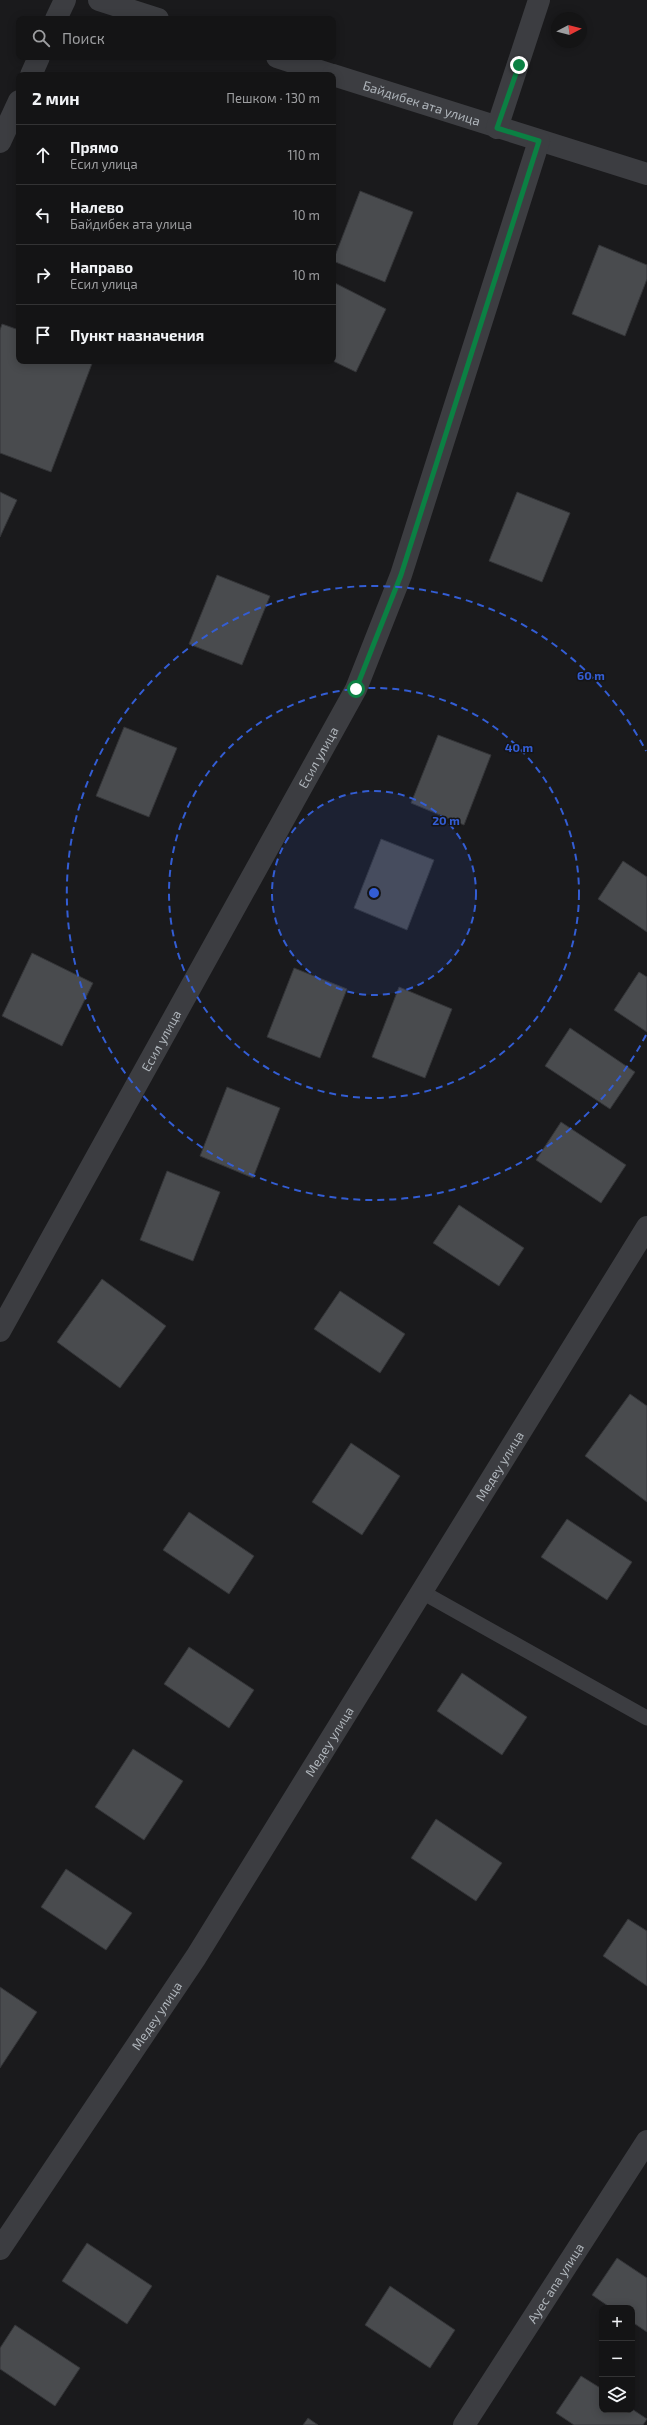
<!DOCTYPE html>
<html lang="ru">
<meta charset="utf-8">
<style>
body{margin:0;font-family:"Exo 2",sans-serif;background:#212122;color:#f1f3f6}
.controls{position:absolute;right:12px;bottom:12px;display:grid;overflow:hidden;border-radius:8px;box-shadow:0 2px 10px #0003}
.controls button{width:36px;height:36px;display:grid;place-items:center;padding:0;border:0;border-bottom:1px solid #333334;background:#141415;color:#f1f3f6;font:20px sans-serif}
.compass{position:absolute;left:551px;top:12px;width:36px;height:36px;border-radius:50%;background:#141415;box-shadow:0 2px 10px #0003;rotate:83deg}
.stop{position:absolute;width:12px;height:12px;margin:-9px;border:3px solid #0b8043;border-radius:50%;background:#fff}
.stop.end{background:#0b8043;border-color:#fff;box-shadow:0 1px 4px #0008}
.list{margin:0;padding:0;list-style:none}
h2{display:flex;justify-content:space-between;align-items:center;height:52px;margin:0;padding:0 16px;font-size:17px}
h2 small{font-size:13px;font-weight:400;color:#9d9ea0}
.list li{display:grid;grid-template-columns:26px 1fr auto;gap:12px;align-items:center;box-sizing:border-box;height:60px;padding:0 16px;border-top:1px solid #333334}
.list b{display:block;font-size:15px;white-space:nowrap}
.list p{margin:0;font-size:13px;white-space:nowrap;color:#9d9ea0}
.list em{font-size:13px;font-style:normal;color:#9d9ea0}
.icon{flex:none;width:22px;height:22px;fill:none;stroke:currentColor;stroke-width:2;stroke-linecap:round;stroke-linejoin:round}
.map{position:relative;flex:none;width:647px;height:2425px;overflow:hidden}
.search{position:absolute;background:#141415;box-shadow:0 2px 10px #0003;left:16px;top:16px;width:320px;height:44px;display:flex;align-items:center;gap:10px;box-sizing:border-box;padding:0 14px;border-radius:8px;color:#9d9ea0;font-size:15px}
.panel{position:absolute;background:#141415;box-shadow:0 2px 10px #0003;left:16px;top:72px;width:320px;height:292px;border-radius:8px}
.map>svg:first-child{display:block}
.building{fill:#494b4e;stroke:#343538}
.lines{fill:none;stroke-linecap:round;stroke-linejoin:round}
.service{stroke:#3c3d41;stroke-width:15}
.minor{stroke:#3c3d41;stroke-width:22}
.route{stroke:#0b8043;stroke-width:5}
.ring{fill:none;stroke:#335dd4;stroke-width:2;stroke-dasharray:7 5}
.labels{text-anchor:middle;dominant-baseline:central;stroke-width:3;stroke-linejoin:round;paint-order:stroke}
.street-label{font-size:13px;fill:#aeb4ba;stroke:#151517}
.centre{fill:#335dd4;stroke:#151517;stroke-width:2}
.ring-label{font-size:12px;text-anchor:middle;font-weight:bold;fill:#335dd4;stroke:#151517;stroke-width:3;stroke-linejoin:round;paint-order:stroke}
</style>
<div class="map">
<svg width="647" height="2425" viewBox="0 0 647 2425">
<rect width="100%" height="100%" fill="#1a1a1c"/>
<!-- building -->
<g class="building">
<path d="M 360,191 L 413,212 L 385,282 L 333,261 Z"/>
<path d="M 599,245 L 647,265 L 647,279 L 625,336 L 572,314 Z"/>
<path d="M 333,282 L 386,309 L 356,372 L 333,361 Z"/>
<path d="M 2,324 L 19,330 L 19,361 L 93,361 L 51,472 L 0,453 L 0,330 Z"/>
<path d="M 0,492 L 17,500 L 0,537 Z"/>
<path d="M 517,492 L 570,513 L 542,582 L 489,561 Z"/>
<path d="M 217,575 L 270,596 L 242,665 L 189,644 Z"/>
<path d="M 124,727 L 177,748 L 149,817 L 96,796 Z"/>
<path d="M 438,735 L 491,755 L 464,825 L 411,803 Z"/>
<path d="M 381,839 L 434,860 L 407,930 L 354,908 Z"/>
<path d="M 623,861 L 647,877 L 647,932 L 598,899 Z"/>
<path d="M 32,953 L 93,983 L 62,1046 L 2,1016 Z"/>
<path d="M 294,968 L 347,989 L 320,1058 L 267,1037 Z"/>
<path d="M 639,972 L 647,977 L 647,1032 L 614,1010 Z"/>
<path d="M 399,987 L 452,1009 L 425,1078 L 372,1057 Z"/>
<path d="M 570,1028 L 635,1072 L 610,1109 L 545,1066 Z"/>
<path d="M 227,1087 L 280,1108 L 253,1178 L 200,1156 Z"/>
<path d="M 561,1122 L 626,1165 L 601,1203 L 536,1160 Z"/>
<path d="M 167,1171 L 220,1192 L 193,1261 L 140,1240 Z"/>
<path d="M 459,1205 L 524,1248 L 499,1286 L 433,1243 Z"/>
<path d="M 102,1279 L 166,1326 L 120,1388 L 57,1342 Z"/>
<path d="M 340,1291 L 405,1334 L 380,1373 L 314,1329 Z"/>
<path d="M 630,1394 L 647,1406 L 647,1502 L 585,1456 Z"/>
<path d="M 351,1443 L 400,1476 L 362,1535 L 312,1502 Z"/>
<path d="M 189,1512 L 254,1556 L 229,1594 L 163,1550 Z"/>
<path d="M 567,1519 L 632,1562 L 607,1600 L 541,1557 Z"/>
<path d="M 189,1647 L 254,1690 L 229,1728 L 164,1684 Z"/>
<path d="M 462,1673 L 527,1717 L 502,1755 L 437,1711 Z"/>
<path d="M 133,1749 L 183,1781 L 144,1840 L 95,1807 Z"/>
<path d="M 436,1819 L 502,1863 L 476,1901 L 411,1858 Z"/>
<path d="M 66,1869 L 132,1913 L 106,1950 L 41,1907 Z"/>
<path d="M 628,1919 L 647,1931 L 647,1986 L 603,1956 Z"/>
<path d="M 0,1987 L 37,2012 L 0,2068 Z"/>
<path d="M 87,2243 L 152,2286 L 127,2324 L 62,2281 Z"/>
<path d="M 617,2258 L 647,2278 L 647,2332 L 632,2322 L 632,2308 L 611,2308 L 592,2295 Z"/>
<path d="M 390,2286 L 455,2330 L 430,2368 L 365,2325 Z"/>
<path d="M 15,2325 L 80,2368 L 55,2406 L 0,2369 L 0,2348 Z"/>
<path d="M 581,2376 L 602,2389 L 602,2410 L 632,2409 L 647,2419 L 643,2425 L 574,2425 L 556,2413 Z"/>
<path d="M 308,2418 L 318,2425 L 303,2425 Z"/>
</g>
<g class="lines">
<!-- service -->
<path class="service" d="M 422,1592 L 647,1718"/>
<!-- minor -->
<g class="minor">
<path d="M 99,0 L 158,19"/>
<path d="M 56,19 L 65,0"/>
<path d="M 277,57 L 332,75"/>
<path d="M 31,75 L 39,57"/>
<path id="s1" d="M 333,75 L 647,174"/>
<path d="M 497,128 L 539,0"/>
<path d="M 0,142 L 19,101"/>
<path id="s2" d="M 0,1331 L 356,689 L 401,575 L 539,141"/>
<path id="s3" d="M 0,2249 L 196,1957 L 647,1227"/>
<path id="s4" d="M 464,2425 L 647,2141"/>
</g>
</g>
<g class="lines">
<!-- route -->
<path class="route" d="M 356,689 L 401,575 L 539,141 L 497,128 L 519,65"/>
</g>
<!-- distance rings -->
<circle cx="374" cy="893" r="102" fill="#335dd4" fill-opacity=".12"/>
<g class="ring">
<circle cx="374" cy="893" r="102"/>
<circle cx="374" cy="893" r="205"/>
<path d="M646 1035A307 307 0 1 1 646 751"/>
</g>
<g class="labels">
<!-- street labels -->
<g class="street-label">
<text stroke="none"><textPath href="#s1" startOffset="93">Байдибек ата улица</textPath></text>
<text stroke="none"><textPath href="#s2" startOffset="656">Есил улица</textPath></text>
<text stroke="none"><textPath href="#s2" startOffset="332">Есил улица</textPath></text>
<text stroke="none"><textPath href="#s3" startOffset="929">Медеу улица</textPath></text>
<text stroke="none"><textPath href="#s3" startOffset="605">Медеу улица</textPath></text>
<text stroke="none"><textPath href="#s3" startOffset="281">Медеу улица</textPath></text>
<text stroke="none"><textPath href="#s4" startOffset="169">Ауес апа улица</textPath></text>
</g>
</g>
<circle cx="374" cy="893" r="6" class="centre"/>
<g class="ring-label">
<text x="591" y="680">60 m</text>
<text x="519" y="752">40 m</text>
<text x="446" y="825">20 m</text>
</g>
</svg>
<div class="controls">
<button>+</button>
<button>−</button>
<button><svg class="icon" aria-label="layers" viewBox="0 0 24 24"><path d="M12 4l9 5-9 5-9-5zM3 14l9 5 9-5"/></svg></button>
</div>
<svg class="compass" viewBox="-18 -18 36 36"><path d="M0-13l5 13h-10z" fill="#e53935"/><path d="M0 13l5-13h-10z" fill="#9d9ea0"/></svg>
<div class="stop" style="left:356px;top:689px"></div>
<div class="stop end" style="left:519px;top:65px"></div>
<div class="search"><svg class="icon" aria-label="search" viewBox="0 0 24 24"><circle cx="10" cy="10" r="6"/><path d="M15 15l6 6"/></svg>Поиск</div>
<section class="panel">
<h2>2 мин<small>Пешком · 130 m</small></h2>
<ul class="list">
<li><svg class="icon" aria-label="ahead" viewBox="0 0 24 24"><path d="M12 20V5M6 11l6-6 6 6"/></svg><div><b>Прямо</b><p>Есил улица</p></div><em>110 m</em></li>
<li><svg class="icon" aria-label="left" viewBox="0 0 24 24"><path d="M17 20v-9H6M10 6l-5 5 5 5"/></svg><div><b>Налево</b><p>Байдибек ата улица</p></div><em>10 m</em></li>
<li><svg class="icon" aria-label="right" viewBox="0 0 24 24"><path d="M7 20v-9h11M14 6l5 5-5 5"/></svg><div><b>Направо</b><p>Есил улица</p></div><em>10 m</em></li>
<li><svg class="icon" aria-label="arrive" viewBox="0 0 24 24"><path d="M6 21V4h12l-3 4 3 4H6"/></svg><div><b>Пункт назначения</b></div></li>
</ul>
</section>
</div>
